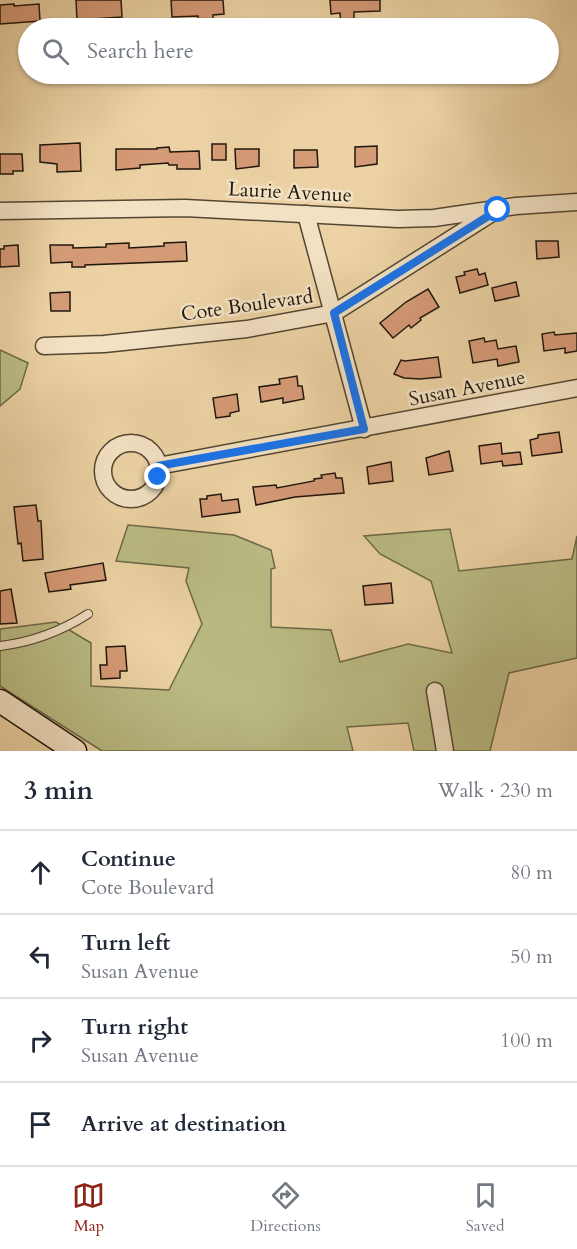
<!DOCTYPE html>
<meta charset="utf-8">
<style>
body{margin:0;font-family:Cardo,serif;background:#f6f6f7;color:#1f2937}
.stop{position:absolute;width:18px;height:18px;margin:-14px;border:4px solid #1a73e8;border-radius:50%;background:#fff}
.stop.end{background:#1a73e8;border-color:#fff;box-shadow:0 2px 6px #0008}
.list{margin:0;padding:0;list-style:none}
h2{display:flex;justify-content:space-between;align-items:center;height:78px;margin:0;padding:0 24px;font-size:26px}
h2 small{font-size:20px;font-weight:400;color:#747a83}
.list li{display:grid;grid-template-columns:39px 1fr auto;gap:18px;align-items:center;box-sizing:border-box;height:84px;padding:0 24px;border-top:2px solid #e0e1e3}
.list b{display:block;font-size:22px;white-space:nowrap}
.list p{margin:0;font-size:20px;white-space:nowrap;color:#747a83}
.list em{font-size:20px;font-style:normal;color:#747a83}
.icon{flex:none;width:33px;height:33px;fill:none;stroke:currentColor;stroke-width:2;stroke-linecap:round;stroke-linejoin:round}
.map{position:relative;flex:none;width:577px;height:751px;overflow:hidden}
.search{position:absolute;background:#fff;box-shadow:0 2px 4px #0004;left:18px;right:18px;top:18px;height:66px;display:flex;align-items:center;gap:15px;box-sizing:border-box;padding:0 21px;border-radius:33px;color:#747a83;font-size:22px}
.sheet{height:414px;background:#fff}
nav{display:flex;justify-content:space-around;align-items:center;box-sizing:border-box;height:84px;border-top:2px solid #e0e1e3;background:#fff;font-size:16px;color:#747a83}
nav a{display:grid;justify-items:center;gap:3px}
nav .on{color:#8f2418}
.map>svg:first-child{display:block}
.green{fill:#babb84;stroke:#6d6948;stroke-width:1.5}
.building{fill:#d59a76;stroke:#20170d;stroke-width:1.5}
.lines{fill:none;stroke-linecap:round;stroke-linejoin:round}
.lane-casing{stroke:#534632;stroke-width:10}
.street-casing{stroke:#534632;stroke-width:19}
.secondary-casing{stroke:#20170d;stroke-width:25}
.lane{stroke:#f2e1c3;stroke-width:8}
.street{stroke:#f2e1c3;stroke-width:16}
.secondary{stroke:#f2e1c3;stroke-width:22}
.route{stroke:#1a73e8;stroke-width:8}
.labels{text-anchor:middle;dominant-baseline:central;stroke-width:5;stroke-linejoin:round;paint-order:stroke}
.street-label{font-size:20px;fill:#20170d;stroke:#f2e1c3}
</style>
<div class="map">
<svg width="577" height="751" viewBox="0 0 577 751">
<rect width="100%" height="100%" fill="#ebd1a3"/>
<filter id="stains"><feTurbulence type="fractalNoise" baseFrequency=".00333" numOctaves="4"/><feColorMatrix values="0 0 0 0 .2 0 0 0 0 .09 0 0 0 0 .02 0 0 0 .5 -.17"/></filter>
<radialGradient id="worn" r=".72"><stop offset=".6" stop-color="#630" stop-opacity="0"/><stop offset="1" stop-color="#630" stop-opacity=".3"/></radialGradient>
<!-- green -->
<g class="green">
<path d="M 0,350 L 28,363 L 20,389 L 0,406 Z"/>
<path d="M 128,525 L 234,535 L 271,550 L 275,568 L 271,569 L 271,627 L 331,630 L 340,662 L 408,644 L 452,653 L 431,581 L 380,554 L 364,536 L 450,529 L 459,571 L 572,559 L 577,536 L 577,658 L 509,673 L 490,751 L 414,751 L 408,723 L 347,727 L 353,751 L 102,751 L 0,686 L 0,629 L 56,622 L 91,643 L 91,686 L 169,690 L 202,624 L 186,581 L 189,568 L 116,561 Z"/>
</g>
<!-- building -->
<g class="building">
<path d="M 76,0 L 121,0 L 122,17 L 77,20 Z"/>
<path d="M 171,0 L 223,0 L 224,14 L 213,15 L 213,24 L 198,24 L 198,16 L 172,17 Z"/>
<path d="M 330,0 L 380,0 L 380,11 L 354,12 L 354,25 L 341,25 L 340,13 L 331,14 Z"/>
<path d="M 14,4 L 14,6 L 39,4 L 40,21 L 0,24 L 0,5 Z"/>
<path d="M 80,143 L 81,171 L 57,172 L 57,164 L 40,162 L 40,145 Z"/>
<rect x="212" y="144" width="14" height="16"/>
<path d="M 377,146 L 377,164 L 355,167 L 355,147 Z"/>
<path d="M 169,147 L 170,152 L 199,151 L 200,169 L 177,169 L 177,165 L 169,165 L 168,163 L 140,165 L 140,168 L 116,170 L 116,149 L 157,149 L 157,148 Z"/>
<path d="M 235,149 L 259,149 L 259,166 L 236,169 Z"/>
<path d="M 294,150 L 317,150 L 318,167 L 294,168 Z"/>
<path d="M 0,154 L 22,154 L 23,171 L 13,171 L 13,174 L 0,174 Z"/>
<path d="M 536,241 L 558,241 L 559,257 L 537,259 Z"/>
<path d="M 186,242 L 187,261 L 85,265 L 85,267 L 72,267 L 72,262 L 51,263 L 50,245 L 73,245 L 73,248 L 106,247 L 106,244 L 129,243 L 129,248 L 164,246 L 164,243 Z"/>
<path d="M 18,245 L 19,266 L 0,267 L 0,249 L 4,249 L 4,246 Z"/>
<path d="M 477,269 L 479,275 L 485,273 L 488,285 L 460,293 L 456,277 L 465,275 L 464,272 Z"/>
<path d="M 516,282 L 519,296 L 495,301 L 492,288 Z"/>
<path d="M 428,289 L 439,307 L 420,318 L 421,320 L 411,328 L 409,325 L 393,338 L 380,323 L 406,302 Z"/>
<path d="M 70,292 L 70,311 L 51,311 L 50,293 Z"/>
<path d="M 554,332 L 555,335 L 577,333 L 577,351 L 565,353 L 565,348 L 544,351 L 542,334 Z"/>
<path d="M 484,338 L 485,342 L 496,340 L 498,349 L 516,346 L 519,362 L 498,366 L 497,359 L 473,363 L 469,341 Z"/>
<path d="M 438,357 L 441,377 L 420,379 L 404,378 L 394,374 L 401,360 L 405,361 Z"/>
<path d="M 297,376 L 298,386 L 302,386 L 304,399 L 283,403 L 283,398 L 261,402 L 259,387 L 280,384 L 279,379 Z"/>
<path d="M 237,394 L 239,411 L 230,413 L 230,416 L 216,418 L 213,398 Z"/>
<path d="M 559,432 L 562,452 L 532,456 L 530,440 L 538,438 L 538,435 Z"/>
<path d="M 501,443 L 502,454 L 520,452 L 522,464 L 503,466 L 502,461 L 481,464 L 479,446 Z"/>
<path d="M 449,451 L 453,471 L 429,475 L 426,458 Z"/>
<path d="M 391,462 L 393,481 L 369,484 L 367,467 Z"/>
<path d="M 335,473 L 336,478 L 342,478 L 344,493 L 295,497 L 256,505 L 253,487 L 276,485 L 277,488 L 314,481 L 314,479 L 322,478 L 321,475 Z"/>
<path d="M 221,494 L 222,501 L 238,499 L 240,512 L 202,517 L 200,499 L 207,499 L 207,496 Z"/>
<path d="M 36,505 L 38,521 L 41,521 L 43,559 L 23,561 L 21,543 L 18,544 L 14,507 Z"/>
<path d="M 103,563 L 106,580 L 70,585 L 71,589 L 49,592 L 45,573 Z"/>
<path d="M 391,583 L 393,603 L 365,605 L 363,586 Z"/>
<path d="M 11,589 L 17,623 L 0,624 L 0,591 Z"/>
<path d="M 125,646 L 127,671 L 120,671 L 120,678 L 101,679 L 100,665 L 107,665 L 106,647 Z"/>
</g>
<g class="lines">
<!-- lane casing -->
<g class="lane-casing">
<path id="lane" d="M 0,646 C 33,642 60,632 88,614"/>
</g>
<!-- street casing -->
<g class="street-casing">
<g id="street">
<path d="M 0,211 L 185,208 L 398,219 L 434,218 L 516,206 L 577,202"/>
<path d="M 306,214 L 364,429"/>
<path d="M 44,346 L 104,344 L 247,329 L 334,313 L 492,213"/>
<circle cx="131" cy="471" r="28"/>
<path d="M 158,466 L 577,388"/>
<path d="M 435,691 L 445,751"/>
</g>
</g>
<!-- secondary casing -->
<g class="secondary-casing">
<path id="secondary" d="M 0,701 L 75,751"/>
</g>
<!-- lane -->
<use href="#lane" class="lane"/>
<!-- street -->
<use href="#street" class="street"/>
<!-- secondary -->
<use href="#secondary" class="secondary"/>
</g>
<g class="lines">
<!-- route -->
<path class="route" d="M 158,477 L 158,466 L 364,429 L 334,313 L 498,210"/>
</g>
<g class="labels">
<!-- street labels -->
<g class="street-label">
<text transform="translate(290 192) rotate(3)">Laurie Avenue</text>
<text transform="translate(247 305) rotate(-8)">Cote Boulevard</text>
<text transform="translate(467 388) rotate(-11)">Susan Avenue</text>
</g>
</g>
<rect width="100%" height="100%" filter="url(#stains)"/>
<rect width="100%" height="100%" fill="url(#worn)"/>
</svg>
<div class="stop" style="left:498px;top:210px"></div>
<div class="stop end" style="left:158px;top:477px"></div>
<div class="search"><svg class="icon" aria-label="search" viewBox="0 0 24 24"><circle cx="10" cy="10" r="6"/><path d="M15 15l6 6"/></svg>Search here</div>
</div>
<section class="sheet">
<h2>3 min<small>Walk · 230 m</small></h2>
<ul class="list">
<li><svg class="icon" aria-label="ahead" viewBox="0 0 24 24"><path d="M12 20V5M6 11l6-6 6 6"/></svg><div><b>Continue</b><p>Cote Boulevard</p></div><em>80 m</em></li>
<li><svg class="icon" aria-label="left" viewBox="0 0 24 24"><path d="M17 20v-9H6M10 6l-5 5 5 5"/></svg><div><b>Turn left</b><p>Susan Avenue</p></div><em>50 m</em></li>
<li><svg class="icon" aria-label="right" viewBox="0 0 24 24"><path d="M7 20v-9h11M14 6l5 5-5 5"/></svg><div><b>Turn right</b><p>Susan Avenue</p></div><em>100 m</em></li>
<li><svg class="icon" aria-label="arrive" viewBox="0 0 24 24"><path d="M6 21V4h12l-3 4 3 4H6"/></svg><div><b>Arrive at destination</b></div></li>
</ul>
</section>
<nav>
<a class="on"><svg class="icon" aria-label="map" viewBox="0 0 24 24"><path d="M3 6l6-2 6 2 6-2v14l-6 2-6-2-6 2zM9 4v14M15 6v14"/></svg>Map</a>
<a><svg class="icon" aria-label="directions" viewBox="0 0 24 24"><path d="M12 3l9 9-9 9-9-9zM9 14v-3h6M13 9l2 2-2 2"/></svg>Directions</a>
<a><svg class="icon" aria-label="saved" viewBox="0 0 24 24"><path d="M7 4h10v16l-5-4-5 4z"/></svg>Saved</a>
</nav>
